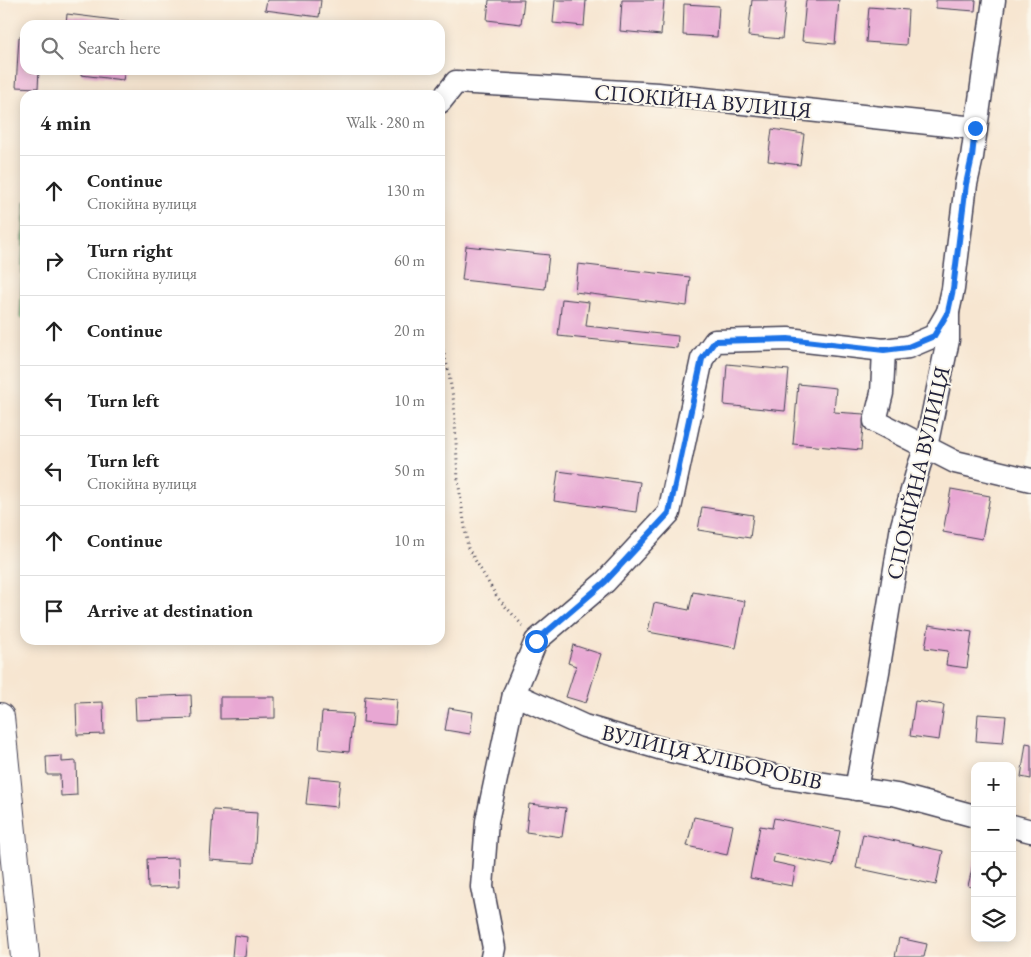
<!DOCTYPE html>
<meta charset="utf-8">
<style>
body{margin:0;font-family:"EB Garamond",serif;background:#f2f2f2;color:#222}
.controls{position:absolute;right:15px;bottom:15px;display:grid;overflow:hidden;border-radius:10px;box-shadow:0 2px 12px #0003}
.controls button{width:45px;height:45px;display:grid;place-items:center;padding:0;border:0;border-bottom:1px solid #e0e0e0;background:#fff;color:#222;font:25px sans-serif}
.stop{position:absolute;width:15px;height:15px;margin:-11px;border:4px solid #1a73e8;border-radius:50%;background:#fff}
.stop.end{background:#1a73e8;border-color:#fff;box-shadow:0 1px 5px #0008}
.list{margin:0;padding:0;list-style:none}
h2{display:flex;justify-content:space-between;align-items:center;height:65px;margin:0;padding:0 20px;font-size:21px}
h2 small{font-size:16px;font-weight:400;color:#767676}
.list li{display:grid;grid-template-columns:32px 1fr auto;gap:15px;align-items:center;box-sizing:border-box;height:70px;padding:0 20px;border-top:1px solid #e0e0e0}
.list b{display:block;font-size:19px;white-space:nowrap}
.list p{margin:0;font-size:16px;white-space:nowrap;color:#767676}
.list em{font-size:16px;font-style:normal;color:#767676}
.icon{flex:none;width:28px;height:28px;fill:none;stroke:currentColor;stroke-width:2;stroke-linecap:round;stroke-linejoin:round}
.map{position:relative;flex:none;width:1031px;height:957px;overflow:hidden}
.search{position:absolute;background:#fff;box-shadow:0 2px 12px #0003;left:20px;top:20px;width:425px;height:55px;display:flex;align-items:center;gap:12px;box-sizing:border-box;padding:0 18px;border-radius:15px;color:#767676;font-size:19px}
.panel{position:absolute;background:#fff;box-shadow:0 2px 12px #0003;left:20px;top:90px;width:425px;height:555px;border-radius:15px}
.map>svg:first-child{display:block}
.green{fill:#7fc783;stroke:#50745f}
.building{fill:#e8a7d3}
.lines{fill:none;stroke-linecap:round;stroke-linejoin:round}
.minor-casing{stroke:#423f52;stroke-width:25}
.secondary-casing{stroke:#423f52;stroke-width:30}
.path{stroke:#423f52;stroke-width:3;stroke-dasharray:1 4;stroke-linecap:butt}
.minor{stroke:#fff;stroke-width:22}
.secondary{stroke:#fff;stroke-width:28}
.route{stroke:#1a73e8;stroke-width:6}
.labels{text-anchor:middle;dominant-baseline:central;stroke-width:4;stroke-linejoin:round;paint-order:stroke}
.street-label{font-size:22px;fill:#22223b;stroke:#fbf7ec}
</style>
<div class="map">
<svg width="1031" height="957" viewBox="0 0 1031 957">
<rect width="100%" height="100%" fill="#fbf7ec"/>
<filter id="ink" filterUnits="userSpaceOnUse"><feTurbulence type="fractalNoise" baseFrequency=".02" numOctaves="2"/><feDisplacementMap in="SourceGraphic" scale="10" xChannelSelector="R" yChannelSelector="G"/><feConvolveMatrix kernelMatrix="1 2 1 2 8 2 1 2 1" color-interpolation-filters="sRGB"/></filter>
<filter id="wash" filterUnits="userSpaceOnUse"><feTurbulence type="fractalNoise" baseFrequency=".0096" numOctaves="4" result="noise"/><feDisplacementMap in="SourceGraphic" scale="20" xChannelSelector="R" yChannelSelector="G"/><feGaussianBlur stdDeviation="1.12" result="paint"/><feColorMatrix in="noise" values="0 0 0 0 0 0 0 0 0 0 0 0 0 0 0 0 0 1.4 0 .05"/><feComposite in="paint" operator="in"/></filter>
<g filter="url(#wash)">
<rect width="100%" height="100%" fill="#f7e6d1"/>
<!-- green -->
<path class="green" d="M 24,201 L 25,201 L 25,318 L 20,318 Z"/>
<g id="blocks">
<!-- building -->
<g class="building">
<path d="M 267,0 L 321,0 L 319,17 L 265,10 Z"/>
<path d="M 489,0 L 524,0 L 521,24 L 487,20 Z"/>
<path d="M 555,0 L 586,0 L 584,26 L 553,23 Z"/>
<path d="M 622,0 L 664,0 L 661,35 L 620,31 Z"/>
<path d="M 752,0 L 786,0 L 782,39 L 748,36 Z"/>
<path d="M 806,0 L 839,0 L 835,44 L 802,41 Z"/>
<path d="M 936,0 L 976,0 L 975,11 L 936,8 Z"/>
<path d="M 684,4 L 719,6 L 717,37 L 683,35 Z"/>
<path d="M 869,7 L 908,10 L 906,45 L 866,42 Z"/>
<path d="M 67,14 L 131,22 L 131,25 L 66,25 Z"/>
<path d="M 19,37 L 25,38 L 25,70 L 39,70 L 38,88 L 16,87 Z"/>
<path d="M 81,70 L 125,70 L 123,80 L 81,75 Z"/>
<path d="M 772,129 L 804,134 L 800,165 L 768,161 Z"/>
<path d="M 466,246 L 549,255 L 545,289 L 462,280 Z"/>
<path d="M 578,264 L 690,277 L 687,306 L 575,292 Z"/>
<path d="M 562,299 L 589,302 L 586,326 L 678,336 L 677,348 L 558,336 Z"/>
<path d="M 727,364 L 789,370 L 785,411 L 724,405 Z"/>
<path d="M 798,384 L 836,388 L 834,412 L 864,414 L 861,450 L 793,444 Z"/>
<path d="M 558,471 L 640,482 L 636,512 L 554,501 Z"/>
<path d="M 951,489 L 990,496 L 982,539 L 943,532 Z"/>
<path d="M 702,507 L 753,515 L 750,538 L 698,530 Z"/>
<path d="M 693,592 L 745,601 L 736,648 L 648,632 L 654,603 L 689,610 Z"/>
<path d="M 929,625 L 972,632 L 967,668 L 946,665 L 948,651 L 925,648 Z"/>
<path d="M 573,645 L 601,654 L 586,703 L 566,697 L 576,666 L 568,663 Z"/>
<path d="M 191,695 L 192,718 L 136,720 L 135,697 Z"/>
<path d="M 365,696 L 397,699 L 395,725 L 363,722 Z"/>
<path d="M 220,697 L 275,697 L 275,718 L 220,719 Z"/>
<path d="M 915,701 L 944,705 L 939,740 L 910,736 Z"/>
<path d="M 103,702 L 104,734 L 77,735 L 76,703 Z"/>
<path d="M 449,708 L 473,712 L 470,734 L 445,730 Z"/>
<path d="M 322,712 L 353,714 L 349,752 L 319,749 Z"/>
<path d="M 978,714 L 1006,716 L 1003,743 L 976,741 Z"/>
<path d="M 1026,743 L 1031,744 L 1031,779 L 1021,777 Z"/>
<path d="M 62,756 L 62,762 L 76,761 L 77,795 L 61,796 L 60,775 L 47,775 L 46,757 Z"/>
<path d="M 309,777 L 340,780 L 337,807 L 306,804 Z"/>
<path d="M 529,804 L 566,808 L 562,837 L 526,832 Z"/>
<path d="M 213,810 L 257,813 L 254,863 L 210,860 Z"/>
<path d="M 694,817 L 733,825 L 727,855 L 687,846 Z"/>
<path d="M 774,818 L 840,831 L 833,866 L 775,854 L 773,862 L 796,867 L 792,886 L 750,878 L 760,826 L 772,828 Z"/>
<path d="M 863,834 L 943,851 L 936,885 L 856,868 Z"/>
<path d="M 178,858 L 179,887 L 148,888 L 147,859 Z"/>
<path d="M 974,860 L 975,860 L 975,888 L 968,886 Z"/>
<path d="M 234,935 L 247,937 L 245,957 L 232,957 Z"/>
<path d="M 899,938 L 927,944 L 924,957 L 895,957 Z"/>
</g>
</g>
</g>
<g filter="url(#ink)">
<use href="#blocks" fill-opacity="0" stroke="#423f52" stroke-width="1"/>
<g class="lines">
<!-- minor casing -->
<g class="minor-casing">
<g id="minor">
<path d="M 440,102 L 456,82 L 658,94 L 975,128"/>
<path d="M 884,350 L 882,393 L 875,421 L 955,462 L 1031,480"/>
<path d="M 514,694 L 584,726 L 659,748 L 780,777 L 897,795 L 975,816"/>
<path d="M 856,789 L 878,672 L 902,526 L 919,466 L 926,447 L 948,340 L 948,312 L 953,289 L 966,184 L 972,157 L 994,0"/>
<path d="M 1012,826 L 1031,831"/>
<path d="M 492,957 L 494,948 L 482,887 L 487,821 L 514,694 L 536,641 L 605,582 L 669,513 L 702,359 L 715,341 L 788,339 L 884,350 L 908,347 L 934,336 L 948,312"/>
</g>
</g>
<!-- secondary casing -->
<g class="secondary-casing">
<path id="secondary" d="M 0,717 L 25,957"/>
</g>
<!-- path -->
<path class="path" d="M 440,340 L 448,369 L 454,403 L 458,480 L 468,548 L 497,597 L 523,626"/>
<!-- minor -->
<use href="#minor" class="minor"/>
<!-- secondary -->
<use href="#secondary" class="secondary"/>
</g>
</g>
<g class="lines" filter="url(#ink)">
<!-- route -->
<path class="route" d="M 536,641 L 605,582 L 669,513 L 702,359 L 715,341 L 788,339 L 884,350 L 908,347 L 934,336 L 948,312 L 953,289 L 966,184 L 972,157 L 975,128"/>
</g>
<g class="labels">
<!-- street labels -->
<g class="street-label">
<text transform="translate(703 101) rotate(5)">СПОКІЙНА ВУЛИЦЯ</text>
<text transform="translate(918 473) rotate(-77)">СПОКІЙНА ВУЛИЦЯ</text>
<text transform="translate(712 757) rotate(13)">ВУЛИЦЯ ХЛІБОРОБІВ</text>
</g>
</g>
</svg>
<div class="controls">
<button>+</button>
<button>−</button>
<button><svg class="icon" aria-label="locate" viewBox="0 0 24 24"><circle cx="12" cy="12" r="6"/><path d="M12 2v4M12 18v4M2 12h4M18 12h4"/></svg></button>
<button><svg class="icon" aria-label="layers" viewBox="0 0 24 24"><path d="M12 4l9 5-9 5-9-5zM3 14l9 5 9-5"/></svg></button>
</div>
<div class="stop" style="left:536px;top:641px"></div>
<div class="stop end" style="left:975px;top:128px"></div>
<div class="search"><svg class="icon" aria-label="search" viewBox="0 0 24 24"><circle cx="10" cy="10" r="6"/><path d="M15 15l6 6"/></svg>Search here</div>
<section class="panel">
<h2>4 min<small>Walk · 280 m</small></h2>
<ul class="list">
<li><svg class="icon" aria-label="ahead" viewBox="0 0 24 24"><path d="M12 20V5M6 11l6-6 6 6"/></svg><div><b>Continue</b><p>Спокійна вулиця</p></div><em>130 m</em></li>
<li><svg class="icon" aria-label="right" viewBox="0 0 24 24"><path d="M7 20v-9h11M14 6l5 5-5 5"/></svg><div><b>Turn right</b><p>Спокійна вулиця</p></div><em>60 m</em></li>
<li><svg class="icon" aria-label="ahead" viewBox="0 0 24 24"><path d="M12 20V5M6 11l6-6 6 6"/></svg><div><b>Continue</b></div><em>20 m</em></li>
<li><svg class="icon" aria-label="left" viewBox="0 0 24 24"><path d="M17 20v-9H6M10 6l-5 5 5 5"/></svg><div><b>Turn left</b></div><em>10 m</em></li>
<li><svg class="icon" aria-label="left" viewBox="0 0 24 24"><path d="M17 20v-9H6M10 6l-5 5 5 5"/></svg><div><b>Turn left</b><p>Спокійна вулиця</p></div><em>50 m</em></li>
<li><svg class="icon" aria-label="ahead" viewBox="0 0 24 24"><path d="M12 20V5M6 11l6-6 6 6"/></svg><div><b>Continue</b></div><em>10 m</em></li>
<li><svg class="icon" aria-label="arrive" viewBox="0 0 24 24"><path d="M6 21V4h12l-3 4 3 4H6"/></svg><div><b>Arrive at destination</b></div></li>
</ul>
</section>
</div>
